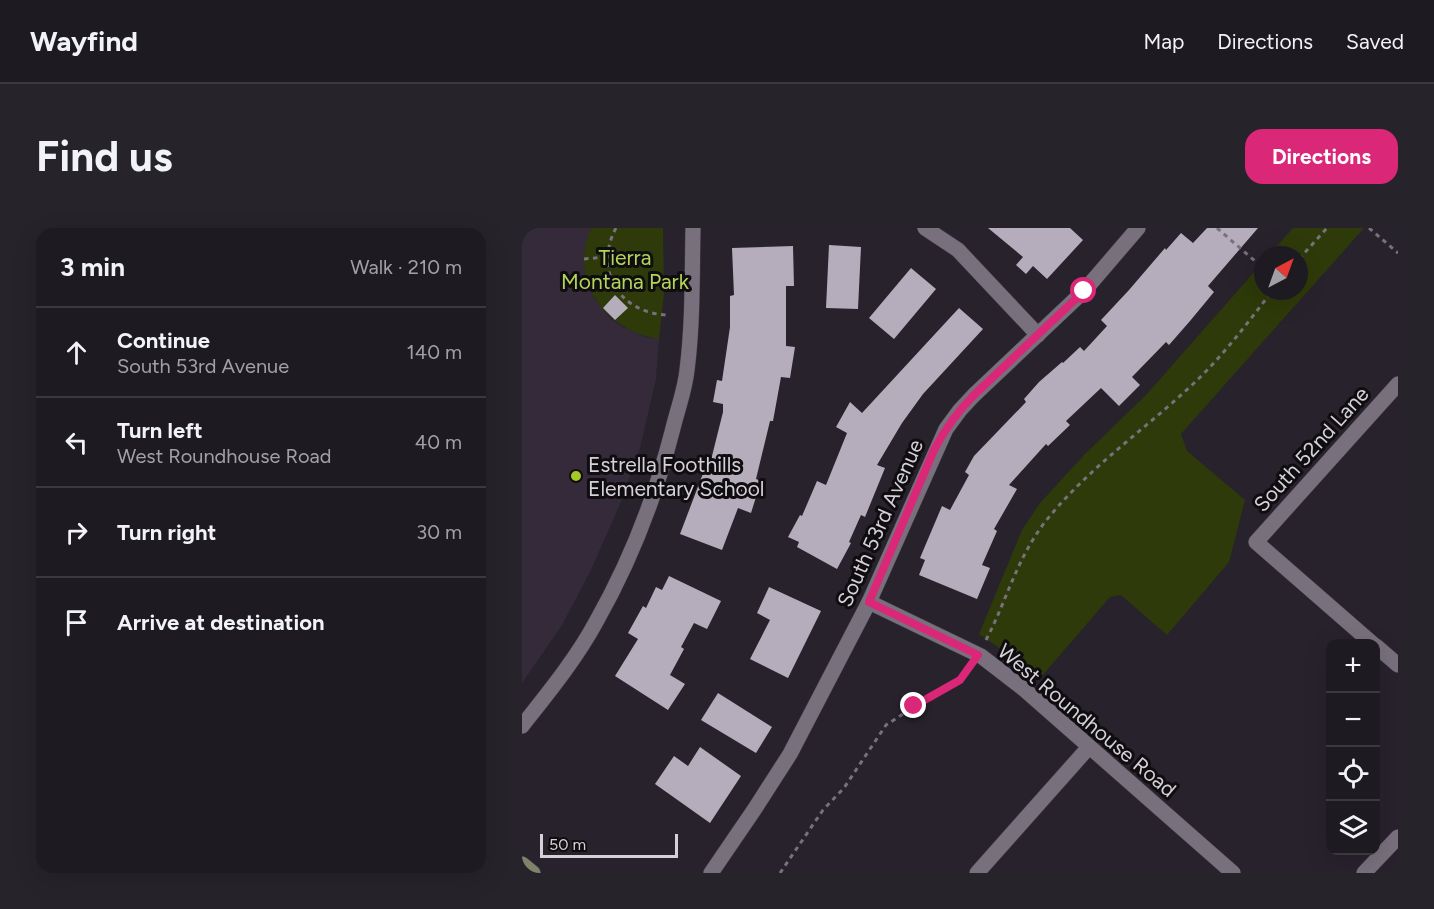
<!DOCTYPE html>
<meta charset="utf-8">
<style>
body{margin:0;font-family:Figtree,sans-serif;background:#26232a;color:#f1f3f6}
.controls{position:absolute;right:18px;bottom:18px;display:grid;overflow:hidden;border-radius:12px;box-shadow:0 6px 24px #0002}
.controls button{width:54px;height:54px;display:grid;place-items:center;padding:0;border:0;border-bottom:2px solid #3c3840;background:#1e1a22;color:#f1f3f6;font:30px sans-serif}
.compass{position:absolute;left:732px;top:18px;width:54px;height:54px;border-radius:50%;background:#1e1a22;box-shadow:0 6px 24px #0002;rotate:41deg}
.scale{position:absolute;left:18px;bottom:15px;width:138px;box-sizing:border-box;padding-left:6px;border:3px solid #d5d1d8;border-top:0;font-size:16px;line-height:21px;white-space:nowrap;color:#d5d1d8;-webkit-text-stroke:4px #100d11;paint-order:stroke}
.stop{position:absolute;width:18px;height:18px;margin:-14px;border:4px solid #db2777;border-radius:50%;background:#fff}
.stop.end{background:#db2777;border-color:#fff;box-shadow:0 2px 6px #0008}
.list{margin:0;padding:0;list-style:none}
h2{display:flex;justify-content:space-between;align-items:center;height:78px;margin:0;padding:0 24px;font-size:26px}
h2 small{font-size:20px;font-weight:400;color:#a1a1a5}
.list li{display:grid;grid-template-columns:39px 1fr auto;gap:18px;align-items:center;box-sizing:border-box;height:90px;padding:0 24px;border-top:2px solid #3c3840}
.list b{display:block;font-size:22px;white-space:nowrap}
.list p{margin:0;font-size:20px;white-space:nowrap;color:#a1a1a5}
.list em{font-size:20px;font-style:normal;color:#a1a1a5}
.icon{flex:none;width:33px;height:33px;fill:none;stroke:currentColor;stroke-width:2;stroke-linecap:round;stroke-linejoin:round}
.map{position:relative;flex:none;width:876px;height:645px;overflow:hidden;border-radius:18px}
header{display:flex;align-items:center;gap:36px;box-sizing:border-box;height:84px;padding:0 30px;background:#1e1a22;border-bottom:2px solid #3c3840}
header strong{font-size:28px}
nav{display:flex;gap:33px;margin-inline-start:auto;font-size:21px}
.intro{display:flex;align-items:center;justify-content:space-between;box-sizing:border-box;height:144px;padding:0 36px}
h1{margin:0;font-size:42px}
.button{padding:15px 27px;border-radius:18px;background:#db2777;color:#fff;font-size:21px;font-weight:700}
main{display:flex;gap:36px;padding:0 36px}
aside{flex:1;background:#1e1a22;border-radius:18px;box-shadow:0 6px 24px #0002}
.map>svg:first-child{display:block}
.built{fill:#342a3a}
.green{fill:#2e3a09}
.building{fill:#b5adbb}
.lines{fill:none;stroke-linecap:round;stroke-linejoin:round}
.street-casing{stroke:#443e48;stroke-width:16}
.secondary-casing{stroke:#443e48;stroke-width:16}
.path{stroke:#76717a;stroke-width:3;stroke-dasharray:4.5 4.5;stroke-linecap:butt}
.street{stroke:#78707d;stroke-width:15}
.secondary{stroke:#80836c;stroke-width:15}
.route{stroke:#db2777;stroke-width:8}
.poi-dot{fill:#a3c927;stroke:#100d11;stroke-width:2}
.labels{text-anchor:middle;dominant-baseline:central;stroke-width:6;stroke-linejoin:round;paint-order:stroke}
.park-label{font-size:21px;fill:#b3d55a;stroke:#100d11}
.street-label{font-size:21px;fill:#d5d1d8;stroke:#100d11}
.poi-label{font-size:21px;fill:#d5d1d8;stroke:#100d11;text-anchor:start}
</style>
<header>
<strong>Wayfind</strong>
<nav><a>Map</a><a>Directions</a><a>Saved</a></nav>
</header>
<div class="intro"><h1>Find us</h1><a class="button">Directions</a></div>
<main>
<aside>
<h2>3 min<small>Walk · 210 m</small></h2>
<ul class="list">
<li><svg class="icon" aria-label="ahead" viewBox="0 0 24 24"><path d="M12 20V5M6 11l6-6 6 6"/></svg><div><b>Continue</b><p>South 53rd Avenue</p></div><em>140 m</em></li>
<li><svg class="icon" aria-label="left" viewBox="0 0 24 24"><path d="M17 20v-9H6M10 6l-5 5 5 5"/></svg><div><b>Turn left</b><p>West Roundhouse Road</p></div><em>40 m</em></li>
<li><svg class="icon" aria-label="right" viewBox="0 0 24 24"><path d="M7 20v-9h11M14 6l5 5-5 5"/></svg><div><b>Turn right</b></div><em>30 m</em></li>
<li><svg class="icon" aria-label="arrive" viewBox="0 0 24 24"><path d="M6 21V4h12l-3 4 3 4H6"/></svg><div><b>Arrive at destination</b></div></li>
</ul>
</aside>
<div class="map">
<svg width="876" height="645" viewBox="0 0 876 645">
<rect width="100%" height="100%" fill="#28222d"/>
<!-- built -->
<path class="built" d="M 0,0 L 69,0 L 67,5 L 72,70 L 89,91 L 99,98 L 124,109 L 137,111 L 134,151 L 118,220 L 98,276 L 69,342 L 40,397 L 0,455 Z"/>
<!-- green -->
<g class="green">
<path d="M 69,0 L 141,0 L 142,66 L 137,111 C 84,103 45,53 69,0 Z"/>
<path d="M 771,0 L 842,0 L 659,206 L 665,223 L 723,272 L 707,334 L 645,407 L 599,367 L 588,369 L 519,449 L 457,406 L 500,302 L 518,275 L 563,226 L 624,167 L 741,34 L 741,63 L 777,63 L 777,27 L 747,27 Z"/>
</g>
<!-- building -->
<g class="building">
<path d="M 466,0 L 548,0 L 561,12 L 525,51 L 511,38 L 504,46 L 494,37 L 501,29 Z"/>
<path d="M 685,0 L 736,0 L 686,58 L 692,64 L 668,93 L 647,117 L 644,114 L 610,149 L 618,157 L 597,178 L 579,160 L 544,193 L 548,197 L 526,218 L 524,216 L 487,257 L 495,261 L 472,301 L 475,303 L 460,337 L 468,340 L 455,371 L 397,347 L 403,332 L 398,330 L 420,278 L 428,282 L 447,247 L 443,244 L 452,228 L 504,174 L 502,171 L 517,154 L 540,134 L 541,135 L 558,119 L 562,123 L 585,98 L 579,92 L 607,62 L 643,20 L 644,22 L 659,5 L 671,15 Z"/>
<path d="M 307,17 L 339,19 L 336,81 L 304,80 Z"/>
<path d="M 271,18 L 272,58 L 264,58 L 264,118 L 273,119 L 268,150 L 259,149 L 251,193 L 248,193 L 234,251 L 239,253 L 229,285 L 216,280 L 200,322 L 158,306 L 185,235 L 188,236 L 201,184 L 201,176 L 191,174 L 195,152 L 200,153 L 208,99 L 208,68 L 212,67 L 210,20 Z"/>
<path d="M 389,40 L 414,61 L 372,111 L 347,90 Z"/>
<path d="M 93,67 L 106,80 L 93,92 L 81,80 Z"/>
<path d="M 437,80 L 461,101 L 401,166 L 380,195 L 355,237 L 363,240 L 343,289 L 339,287 L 327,314 L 329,315 L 315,341 L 275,319 L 277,314 L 266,309 L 278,287 L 280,288 L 295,253 L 304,257 L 325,205 L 314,199 L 328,174 L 340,185 Z"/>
<path d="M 147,348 L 199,373 L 185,401 L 172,395 L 159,419 L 162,421 L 148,447 L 163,456 L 146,482 L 93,448 L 116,411 L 106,405 L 121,378 L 124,380 L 134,359 L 140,362 Z"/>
<path d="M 247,359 L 299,383 L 266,450 L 228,431 L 248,392 L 235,385 Z"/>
<path d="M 196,465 L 250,499 L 234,525 L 179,492 Z"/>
<path d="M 178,519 L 219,548 L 188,595 L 133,556 L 152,528 L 166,538 Z"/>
</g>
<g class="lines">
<!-- street casing -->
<g class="street-casing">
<g id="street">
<path d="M 403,0 L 436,22 L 516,107"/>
<path d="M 347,374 L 459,428 L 503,462 L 711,645"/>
<path d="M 851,416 L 734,314 L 876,156"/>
<path d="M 854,418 L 876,437"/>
<path d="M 0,498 C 26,465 54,431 74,394 C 108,334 133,270 150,204 C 155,183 163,162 165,142 C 171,95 170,47 171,0"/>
<path d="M 189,645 L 232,582 L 268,526 L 347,374 L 424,201 L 438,182 L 452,167 L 562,63 L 616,0"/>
<path d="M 455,645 L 567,519"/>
<path d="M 842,645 L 876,609"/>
</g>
</g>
<!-- secondary casing -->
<g class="secondary-casing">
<path id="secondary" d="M 0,636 L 11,645"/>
</g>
<!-- path -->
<g class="path">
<path d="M 94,0 C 71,43 98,85 145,87"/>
<path d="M 695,0 L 741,40"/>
<path d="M 847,0 L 876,25"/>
<path d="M 62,31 L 85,29"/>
<path d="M 777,31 L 805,0"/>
<path d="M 464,412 C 485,372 494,332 523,294 C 565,241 621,203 670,157 C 700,129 725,96 750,63"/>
<path d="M 258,645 L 301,582 L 322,560 L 364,497 L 392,479 L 425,461 L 439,452 L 446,441"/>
</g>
<!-- street -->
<use href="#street" class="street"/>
<!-- secondary -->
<use href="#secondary" class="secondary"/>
</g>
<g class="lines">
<!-- route -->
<path class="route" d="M 392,478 L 438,452 L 456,427 L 347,374 L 412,222 C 423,201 435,184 452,167 L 562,63"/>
</g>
<!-- markers -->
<circle class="poi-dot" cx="54" cy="248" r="6"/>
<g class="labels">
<!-- park labels -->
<g class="park-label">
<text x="103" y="29">Tierra<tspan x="103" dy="24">Montana Park</tspan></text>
</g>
<!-- street labels -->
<g class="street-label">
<text transform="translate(789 221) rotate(-48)">South 52nd Lane</text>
<text transform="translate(358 295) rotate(-66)">South 53rd Avenue</text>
<text transform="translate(565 492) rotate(40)">West Roundhouse Road</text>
</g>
<!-- poi labels -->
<g class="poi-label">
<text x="66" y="236">Estrella Foothills<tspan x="66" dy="24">Elementary School</tspan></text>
</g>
</g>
</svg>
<div class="controls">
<button>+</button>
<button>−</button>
<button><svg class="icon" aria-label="locate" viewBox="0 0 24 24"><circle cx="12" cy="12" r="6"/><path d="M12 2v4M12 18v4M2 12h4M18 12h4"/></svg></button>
<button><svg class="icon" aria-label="layers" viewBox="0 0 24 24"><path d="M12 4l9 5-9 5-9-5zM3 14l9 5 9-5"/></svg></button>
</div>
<svg class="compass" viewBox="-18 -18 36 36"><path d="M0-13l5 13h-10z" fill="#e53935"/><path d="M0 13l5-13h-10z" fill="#a1a1a5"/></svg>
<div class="scale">50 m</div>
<div class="stop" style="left:562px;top:63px"></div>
<div class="stop end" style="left:392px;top:478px"></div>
</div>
</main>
